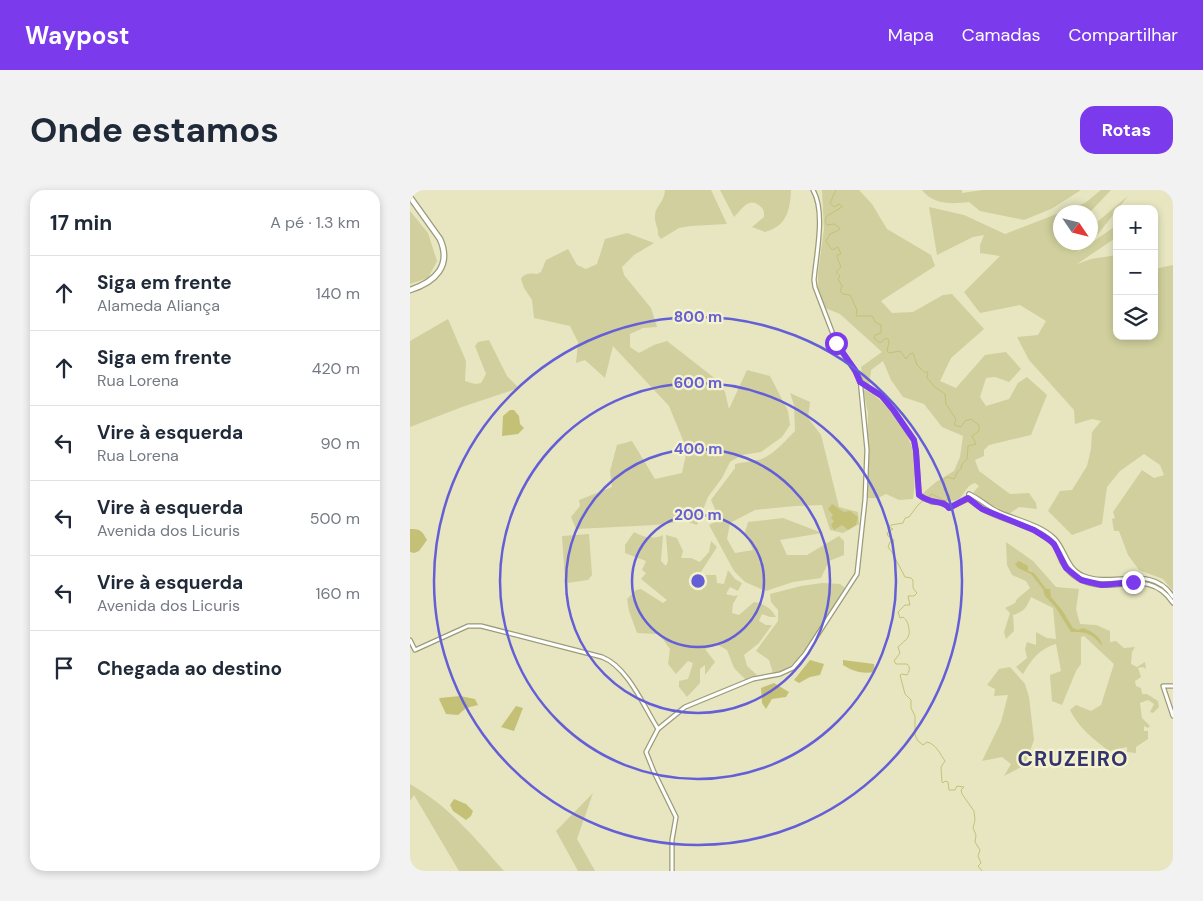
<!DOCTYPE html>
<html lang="pt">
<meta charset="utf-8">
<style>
body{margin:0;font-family:"DM Sans",sans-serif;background:#f2f2f3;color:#1f2937}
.controls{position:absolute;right:15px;top:15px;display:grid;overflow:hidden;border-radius:10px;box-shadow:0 2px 8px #0003}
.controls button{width:45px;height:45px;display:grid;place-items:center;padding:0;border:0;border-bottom:1px solid #e0e1e3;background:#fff;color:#1f2937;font:25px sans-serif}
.compass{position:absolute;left:643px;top:15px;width:45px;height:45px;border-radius:50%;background:#fff;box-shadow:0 2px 8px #0003;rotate:125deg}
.stop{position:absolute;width:15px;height:15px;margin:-11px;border:4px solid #7c3aed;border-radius:50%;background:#fff}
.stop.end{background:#7c3aed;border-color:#fff;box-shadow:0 1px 5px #0008}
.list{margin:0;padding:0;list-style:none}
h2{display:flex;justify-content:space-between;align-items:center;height:65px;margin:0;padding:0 20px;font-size:21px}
h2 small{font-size:16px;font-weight:400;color:#747a83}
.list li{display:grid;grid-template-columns:32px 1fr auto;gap:15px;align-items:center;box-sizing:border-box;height:75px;padding:0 20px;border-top:1px solid #e0e1e3}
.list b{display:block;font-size:19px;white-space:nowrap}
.list p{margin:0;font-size:16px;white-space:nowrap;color:#747a83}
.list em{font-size:16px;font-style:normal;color:#747a83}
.icon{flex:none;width:28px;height:28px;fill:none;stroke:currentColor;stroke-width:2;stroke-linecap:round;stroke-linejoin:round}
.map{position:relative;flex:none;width:763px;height:681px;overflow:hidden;border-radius:15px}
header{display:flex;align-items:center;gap:30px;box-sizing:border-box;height:70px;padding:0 25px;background:#7c3aed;color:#fff}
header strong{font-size:24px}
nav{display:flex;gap:28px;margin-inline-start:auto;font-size:18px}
.intro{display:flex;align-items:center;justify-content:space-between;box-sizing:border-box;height:120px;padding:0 30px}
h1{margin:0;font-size:35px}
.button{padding:12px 22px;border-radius:15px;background:#7c3aed;color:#fff;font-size:18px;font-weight:700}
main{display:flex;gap:30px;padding:0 30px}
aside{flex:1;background:#fff;border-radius:15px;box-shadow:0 2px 8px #0003}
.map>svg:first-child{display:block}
.green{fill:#d0cf9d}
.water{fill:#c4c177}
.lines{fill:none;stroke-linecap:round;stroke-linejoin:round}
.stream{stroke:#c4c177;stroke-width:1}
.minor-casing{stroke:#9c9b78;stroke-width:5.5}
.major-casing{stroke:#9c9b78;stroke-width:7}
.minor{stroke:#fff;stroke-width:3}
.major{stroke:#fff;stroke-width:4.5}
.route{stroke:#7c3aed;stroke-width:6}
.ring{fill:none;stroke:#645ed7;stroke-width:2.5}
.labels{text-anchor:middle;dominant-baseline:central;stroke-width:4.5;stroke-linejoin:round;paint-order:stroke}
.district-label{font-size:21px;font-weight:bold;letter-spacing:1px;fill:#363470;stroke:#f4f3cd}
.centre{fill:#645ed7;stroke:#f4f3cd;stroke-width:2.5}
.ring-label{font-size:15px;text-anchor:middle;font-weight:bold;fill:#645ed7;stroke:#f4f3cd;stroke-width:4.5;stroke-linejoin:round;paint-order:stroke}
</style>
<header>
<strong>Waypost</strong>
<nav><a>Mapa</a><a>Camadas</a><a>Compartilhar</a></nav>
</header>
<div class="intro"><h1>Onde estamos</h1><a class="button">Rotas</a></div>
<main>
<aside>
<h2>17 min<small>A pé · 1.3 km</small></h2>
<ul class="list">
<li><svg class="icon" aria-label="ahead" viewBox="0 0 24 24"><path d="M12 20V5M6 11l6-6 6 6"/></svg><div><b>Siga em frente</b><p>Alameda Aliança</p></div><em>140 m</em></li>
<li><svg class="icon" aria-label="ahead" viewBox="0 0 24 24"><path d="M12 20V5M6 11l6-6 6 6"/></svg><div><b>Siga em frente</b><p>Rua Lorena</p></div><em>420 m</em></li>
<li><svg class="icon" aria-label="left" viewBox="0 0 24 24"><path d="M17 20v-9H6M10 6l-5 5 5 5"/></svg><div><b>Vire à esquerda</b><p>Rua Lorena</p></div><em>90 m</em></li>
<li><svg class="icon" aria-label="left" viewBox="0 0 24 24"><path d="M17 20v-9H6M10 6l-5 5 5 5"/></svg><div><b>Vire à esquerda</b><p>Avenida dos Licuris</p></div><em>500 m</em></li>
<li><svg class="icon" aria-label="left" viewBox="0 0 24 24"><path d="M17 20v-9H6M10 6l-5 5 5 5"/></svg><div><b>Vire à esquerda</b><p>Avenida dos Licuris</p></div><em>160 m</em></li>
<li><svg class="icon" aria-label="arrive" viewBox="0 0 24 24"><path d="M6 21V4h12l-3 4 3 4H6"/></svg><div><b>Chegada ao destino</b></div></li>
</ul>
</aside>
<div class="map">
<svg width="763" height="681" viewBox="0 0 763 681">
<rect width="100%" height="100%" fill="#e7e6c1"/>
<!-- green -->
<g class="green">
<path d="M 255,0 L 301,0 L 317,34 L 280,36 L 269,38 L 251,49 L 248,45 C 249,38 244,33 245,25 C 246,15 254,13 255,0 Z"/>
<path d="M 310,0 L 381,0 C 380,20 377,36 355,42 L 342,37 L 354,27 C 354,22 354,19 350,16 C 338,6 332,20 324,27 Z"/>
<path d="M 412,0 L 449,0 L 462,14 L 477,39 L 521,65 L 525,76 L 471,111 L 482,123 L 503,122 L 533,105 L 542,104 L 574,139 L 541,168 L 530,191 L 546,198 L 575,165 L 596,162 L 611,179 L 599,192 L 585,187 L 576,188 L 570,207 L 576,216 L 599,209 L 608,193 L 617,187 L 637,205 L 621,245 L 579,255 L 574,260 L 574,266 L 565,270 L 569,281 L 600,304 L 619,303 L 626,313 L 627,319 L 609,317 L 599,324 L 562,304 L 569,296 L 565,293 C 557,295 556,301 551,307 C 545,314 525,310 515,311 L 512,304 L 526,292 L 544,281 L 550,267 L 553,246 L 532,237 L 514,214 L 493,207 L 481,190 L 473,171 L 461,180 L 459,197 L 453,191 L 451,177 L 472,162 L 430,124 L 415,118 L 408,102 L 408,83 L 414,39 Z"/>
<path d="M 512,0 L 552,0 L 552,3 L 573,0 L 671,0 L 641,19 L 614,30 L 570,21 L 559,12 C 543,14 523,15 512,0 Z"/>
<path d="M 691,0 L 701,0 L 680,22 L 650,22 L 650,52 L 678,53 L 665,64 L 707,35 L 707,47 L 667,74 L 681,69 L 707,65 L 707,146 L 744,146 L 744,79 L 763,75 L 763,401 L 753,389 L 729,380 L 718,365 L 709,341 L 704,341 L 702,329 L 705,328 L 703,322 L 732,280 L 744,288 L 754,285 L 750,275 L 734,264 L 710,281 L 697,297 L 692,334 L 662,345 L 638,321 L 650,301 L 662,300 L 677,276 L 681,259 L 682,242 L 691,231 L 682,229 L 665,234 L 664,220 L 619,170 L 607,147 L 628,145 L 636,131 L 610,115 L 570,123 L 554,102 L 590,66 L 570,63 L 570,55 L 574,45 L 563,47 L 527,65 L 519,17 L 554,25 L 595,44 L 675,13 Z"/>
<path d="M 718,6 L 688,44 L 681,50 L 681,36 L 686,33 Z"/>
<path d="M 0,21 L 18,43 L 27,71 L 18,88 L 0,94 Z"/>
<path d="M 217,43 L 244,53 L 224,65 L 212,77 L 214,85 L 241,118 L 247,137 L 233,138 L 220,144 L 220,157 L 229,163 L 244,155 L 257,151 L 307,190 L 315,202 L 319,219 L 337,180 L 360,186 L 378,221 L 380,235 L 372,247 L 351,262 L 332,265 L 320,272 L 312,288 L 298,307 L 287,335 L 275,331 L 245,335 L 166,339 L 161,327 L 170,316 L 169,310 L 202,297 L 200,281 L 207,255 L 222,251 L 245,289 L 272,283 L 277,260 L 259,216 L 203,156 L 195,188 L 175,170 L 166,173 L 168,152 L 160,136 L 124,128 L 122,110 L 114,98 L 111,89 C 114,83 121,83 127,84 L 131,82 L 136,70 L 158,59 L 167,75 L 176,79 L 187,74 L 195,49 Z"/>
<path d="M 38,129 L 56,171 L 55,191 L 65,194 L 71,193 L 76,184 L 65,156 L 68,152 L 79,150 L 97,186 L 109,198 L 52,217 L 0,237 L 0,151 Z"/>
<path d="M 453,199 C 472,206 499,241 503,261 C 506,276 505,294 503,309 L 489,310 L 476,304 L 468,308 L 457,308 L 458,223 Z"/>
<path d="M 380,203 L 400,212 L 398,228 L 411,245 L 429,317 L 448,322 L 449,334 L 433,343 L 420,340 L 412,315 L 385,316 L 345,320 L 320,333 L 317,349 L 325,363 L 343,360 L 335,342 L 338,332 L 373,328 L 412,343 L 370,350 L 377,365 L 397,365 L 429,346 L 434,351 L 434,365 L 419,371 L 411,388 L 383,392 L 356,401 L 335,392 L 324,381 L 299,335 L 307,331 L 305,319 L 301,310 L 325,278 L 325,274 C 333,272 340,272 348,270 C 362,267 376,250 385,241 L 384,215 Z"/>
<path d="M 224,342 C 233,347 243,350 253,345 L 251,371 L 256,376 L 258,371 L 256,345 L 267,348 L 273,361 L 271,368 L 281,368 L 290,372 L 299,362 L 301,351 L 307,357 L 289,385 L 306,385 L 307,393 L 314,394 L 318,380 L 325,389 L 332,393 L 328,401 L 320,397 L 316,404 L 324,406 L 328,405 L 323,414 L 322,423 L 329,425 L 344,412 C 354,414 361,418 366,427 L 360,427 L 352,424 L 349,431 L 356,435 L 362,435 L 349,453 L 334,465 L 337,476 L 347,485 L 336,490 L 324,478 L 317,460 L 308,455 L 295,459 L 305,472 L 295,485 L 295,475 L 290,479 L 290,493 L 277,507 L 269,497 L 269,491 L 278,489 L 283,473 L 278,471 L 266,484 L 258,474 L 260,459 L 249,444 L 227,443 L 219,421 L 217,409 L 226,400 L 231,399 L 253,413 L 257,410 L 231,389 L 236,383 L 232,380 L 236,371 L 215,363 L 215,355 Z"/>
<path d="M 179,344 L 182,385 L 178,390 L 157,393 L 155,391 L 152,346 Z"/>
<path d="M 596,352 L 623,371 L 646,397 L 669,399 L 666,419 L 670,434 L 686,435 L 700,441 L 700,452 L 706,451 L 714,458 L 725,457 L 722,462 L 721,474 L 727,477 L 735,472 L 736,479 L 733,477 L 728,478 L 731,487 L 725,491 L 726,496 L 731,498 L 732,504 L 737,504 L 748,511 L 749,517 L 743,523 L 740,522 L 744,514 L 738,510 L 730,513 L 732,528 L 740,536 L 738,538 L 734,536 L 734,541 L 738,541 L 738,549 L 726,557 L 726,563 L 717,562 L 717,557 L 699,561 C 683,549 669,538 660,520 L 666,515 L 681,521 L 691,515 L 704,474 L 674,446 L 671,447 L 671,474 L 666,481 L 652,515 L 642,511 L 640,485 L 651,481 L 646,454 C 629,459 622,469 613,484 L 606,477 L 617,468 L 615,459 L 617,452 L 626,455 L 626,442 L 637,448 L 646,449 L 643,418 L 621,407 C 617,417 614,422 603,425 L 604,441 L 596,449 L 594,442 L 600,423 L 595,418 L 605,413 L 607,409 L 620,398 L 616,391 L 602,385 L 597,375 Z"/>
<path d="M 412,393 L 430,394 L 435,398 C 420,422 393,481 363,483 L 359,470 L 346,461 L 368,431 L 368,420 L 361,412 L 360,404 L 391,396 Z"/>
<path d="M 600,477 L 615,494 L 619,507 L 624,550 L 615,575 L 594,586 L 601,574 L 592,567 L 572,571 L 591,532 L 598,505 L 584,506 L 585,499 L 577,495 L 589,479 Z"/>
<path d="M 0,594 C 40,617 64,647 94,681 L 49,681 L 4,605 L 0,611 Z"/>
<path d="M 183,603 L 167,649 L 185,681 L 168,681 L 146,641 Z"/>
</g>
<!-- water -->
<g class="water">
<path d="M 100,220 L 104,220 L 109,226 L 110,234 L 114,238 L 108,244 L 92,246 L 93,226 Z"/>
<path d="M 422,314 L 434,322 L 440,321 L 448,327 L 446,335 L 438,340 L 432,335 L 424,340 L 421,335 L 424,331 L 421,328 L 423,325 L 418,319 Z"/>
<path d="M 0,339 C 11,339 12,341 17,350 L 9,361 L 4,363 L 0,362 Z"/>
<path d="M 609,371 L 618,376 L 618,381 L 624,383 L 636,399 L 640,399 L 641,407 L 652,420 L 663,438 L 668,440 L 673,438 C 682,442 691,446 692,456 C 682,443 677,442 661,442 L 646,418 L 635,406 L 633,399 L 621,384 L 608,378 L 605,374 Z"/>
<path d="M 400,470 L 414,474 L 410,485 L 400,487 L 389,493 L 384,490 Z"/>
<path d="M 433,470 L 464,474 L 465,482 C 453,484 444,482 433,475 Z"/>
<path d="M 364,493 L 379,502 L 376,507 L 362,509 L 356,519 L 352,513 L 351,498 Z"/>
<path d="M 50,506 L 65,509 L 68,515 L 56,518 L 48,525 L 36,524 L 29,509 L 30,508 Z"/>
<path d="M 106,516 L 113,518 L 104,541 L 91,537 Z"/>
<path d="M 44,609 L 56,614 L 63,621 L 61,626 L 56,630 L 43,621 L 40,615 Z"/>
</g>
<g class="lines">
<!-- stream -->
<g class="stream">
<path d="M 426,0 L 420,13 L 424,17 L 429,14 L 432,16 L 432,17 L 417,26 L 415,31 L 417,35 L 424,34 L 430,38 L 429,40 L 420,44 L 416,51 L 422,60 L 428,57 L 431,64 L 427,65 L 427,67 L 431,77 L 426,82 L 430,86 L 428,89 L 432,96 L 430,101 L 433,104 L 440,105 L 447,120 L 446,126 L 461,126 L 463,127 L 465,132 L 471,135 L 471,143 L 465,145 L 464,148 L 470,153 L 476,148 L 478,149 L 479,152 L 477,161 L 479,163 L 490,161 L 496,169 L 500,164 L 503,163 L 507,175 L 514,182 L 518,182 L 517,188 L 525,197 L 535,204 L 536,214 L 546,229 L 544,234 L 545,235 L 551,237 L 555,231 L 561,229 L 569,235 L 569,241 L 562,246 L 566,254 L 558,256 L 557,269 L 552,274 L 551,279 L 548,281 L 544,289 L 537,287 L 534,289 L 534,300 L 539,305 L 539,308 L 535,311 L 522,304 L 517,308"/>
<path d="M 514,310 L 508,315 L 499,327 L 495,328 L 493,333 L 481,335 L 479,337 L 483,339 L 477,343 L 478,346 L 484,350 L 483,353 L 480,352 L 478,357 L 482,362 L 495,387 L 501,388 L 503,390 L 503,398 L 507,403 L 504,406 L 498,406 L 500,415 L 495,415 L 488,422 L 490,428 L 493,427 C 498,431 498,434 499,439 C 501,448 494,451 488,457 L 490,463 L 484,471 L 486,474 L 497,474 C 501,477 499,482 497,485 L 492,484 L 490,485 L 495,504 L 501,510 L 501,518 L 505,526 L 505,545 L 508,551 L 513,555 L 517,552 C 526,554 530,564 535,571 L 531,577 L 532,592 L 533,593 L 535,591 L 538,592 L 539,600 L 545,600 L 547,596 L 554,597 L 551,600 L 552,604 L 564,621 L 565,630 L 563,638 L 566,645 L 565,652 L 570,660 L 568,666 L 571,673 L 568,676 L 572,681"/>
</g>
<!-- minor casing -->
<g class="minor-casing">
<g id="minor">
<path d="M 451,193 L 471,206 L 484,221 L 504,251 L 506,261 L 509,305 L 522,312 L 534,313 L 539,318 L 558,309"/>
<path d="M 559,304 L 558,309 C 563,312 568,317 574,320 C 595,331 620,335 639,350 C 647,355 648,364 652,372 C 658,382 668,390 679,393 C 709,402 740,378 763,413"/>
<path d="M 559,304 C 569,308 578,317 589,322 C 606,330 629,334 644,348 C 656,360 656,379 674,386 C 702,398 742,373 763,407"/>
<path d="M 0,450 L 5,460 L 58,436 L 71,436 L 192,467 C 218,477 234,517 248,539 L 236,562 L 244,582 L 266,627 L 262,650 L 262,681"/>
<path d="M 763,496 L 753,496 L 763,526"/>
<path d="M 248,539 L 275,517 L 343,489 L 370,484 L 383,478 L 395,464 L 447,384 L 455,310 L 457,260 L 450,189 L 426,152 L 405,97 L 404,90 C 406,65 416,22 403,0"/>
</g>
</g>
<!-- major casing -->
<g class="major-casing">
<path id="major" d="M 0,7 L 30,49 C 42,76 25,92 0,100"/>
</g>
<!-- minor -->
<use href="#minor" class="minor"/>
<!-- major -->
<use href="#major" class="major"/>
</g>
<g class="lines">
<!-- route -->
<path class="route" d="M 426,153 L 445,180 L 450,192 L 472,206 L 484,221 L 504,250 L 506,261 L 509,305 C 521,315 532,309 539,318 L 558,308 L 572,319 L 624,340 L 638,349 L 644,354 L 656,378 L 671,390 L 692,395 L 723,392"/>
</g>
<!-- distance rings -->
<g class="ring">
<circle cx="288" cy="391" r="66"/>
<circle cx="288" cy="391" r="132"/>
<circle cx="288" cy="391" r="198"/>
<circle cx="288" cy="391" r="264"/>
</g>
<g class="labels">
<!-- district labels -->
<g class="district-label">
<text x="663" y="569">CRUZEIRO</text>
</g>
</g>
<circle cx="288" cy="391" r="8" class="centre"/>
<g class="ring-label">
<text x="288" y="132">800 m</text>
<text x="288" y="198">600 m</text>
<text x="288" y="264">400 m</text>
<text x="288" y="330">200 m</text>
</g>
</svg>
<div class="controls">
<button>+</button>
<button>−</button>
<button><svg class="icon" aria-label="layers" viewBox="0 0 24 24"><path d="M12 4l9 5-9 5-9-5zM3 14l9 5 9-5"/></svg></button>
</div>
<svg class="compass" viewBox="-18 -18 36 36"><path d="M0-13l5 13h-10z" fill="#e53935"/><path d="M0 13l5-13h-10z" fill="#747a83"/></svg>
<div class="stop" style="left:426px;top:153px"></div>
<div class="stop end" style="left:723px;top:392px"></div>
</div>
</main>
